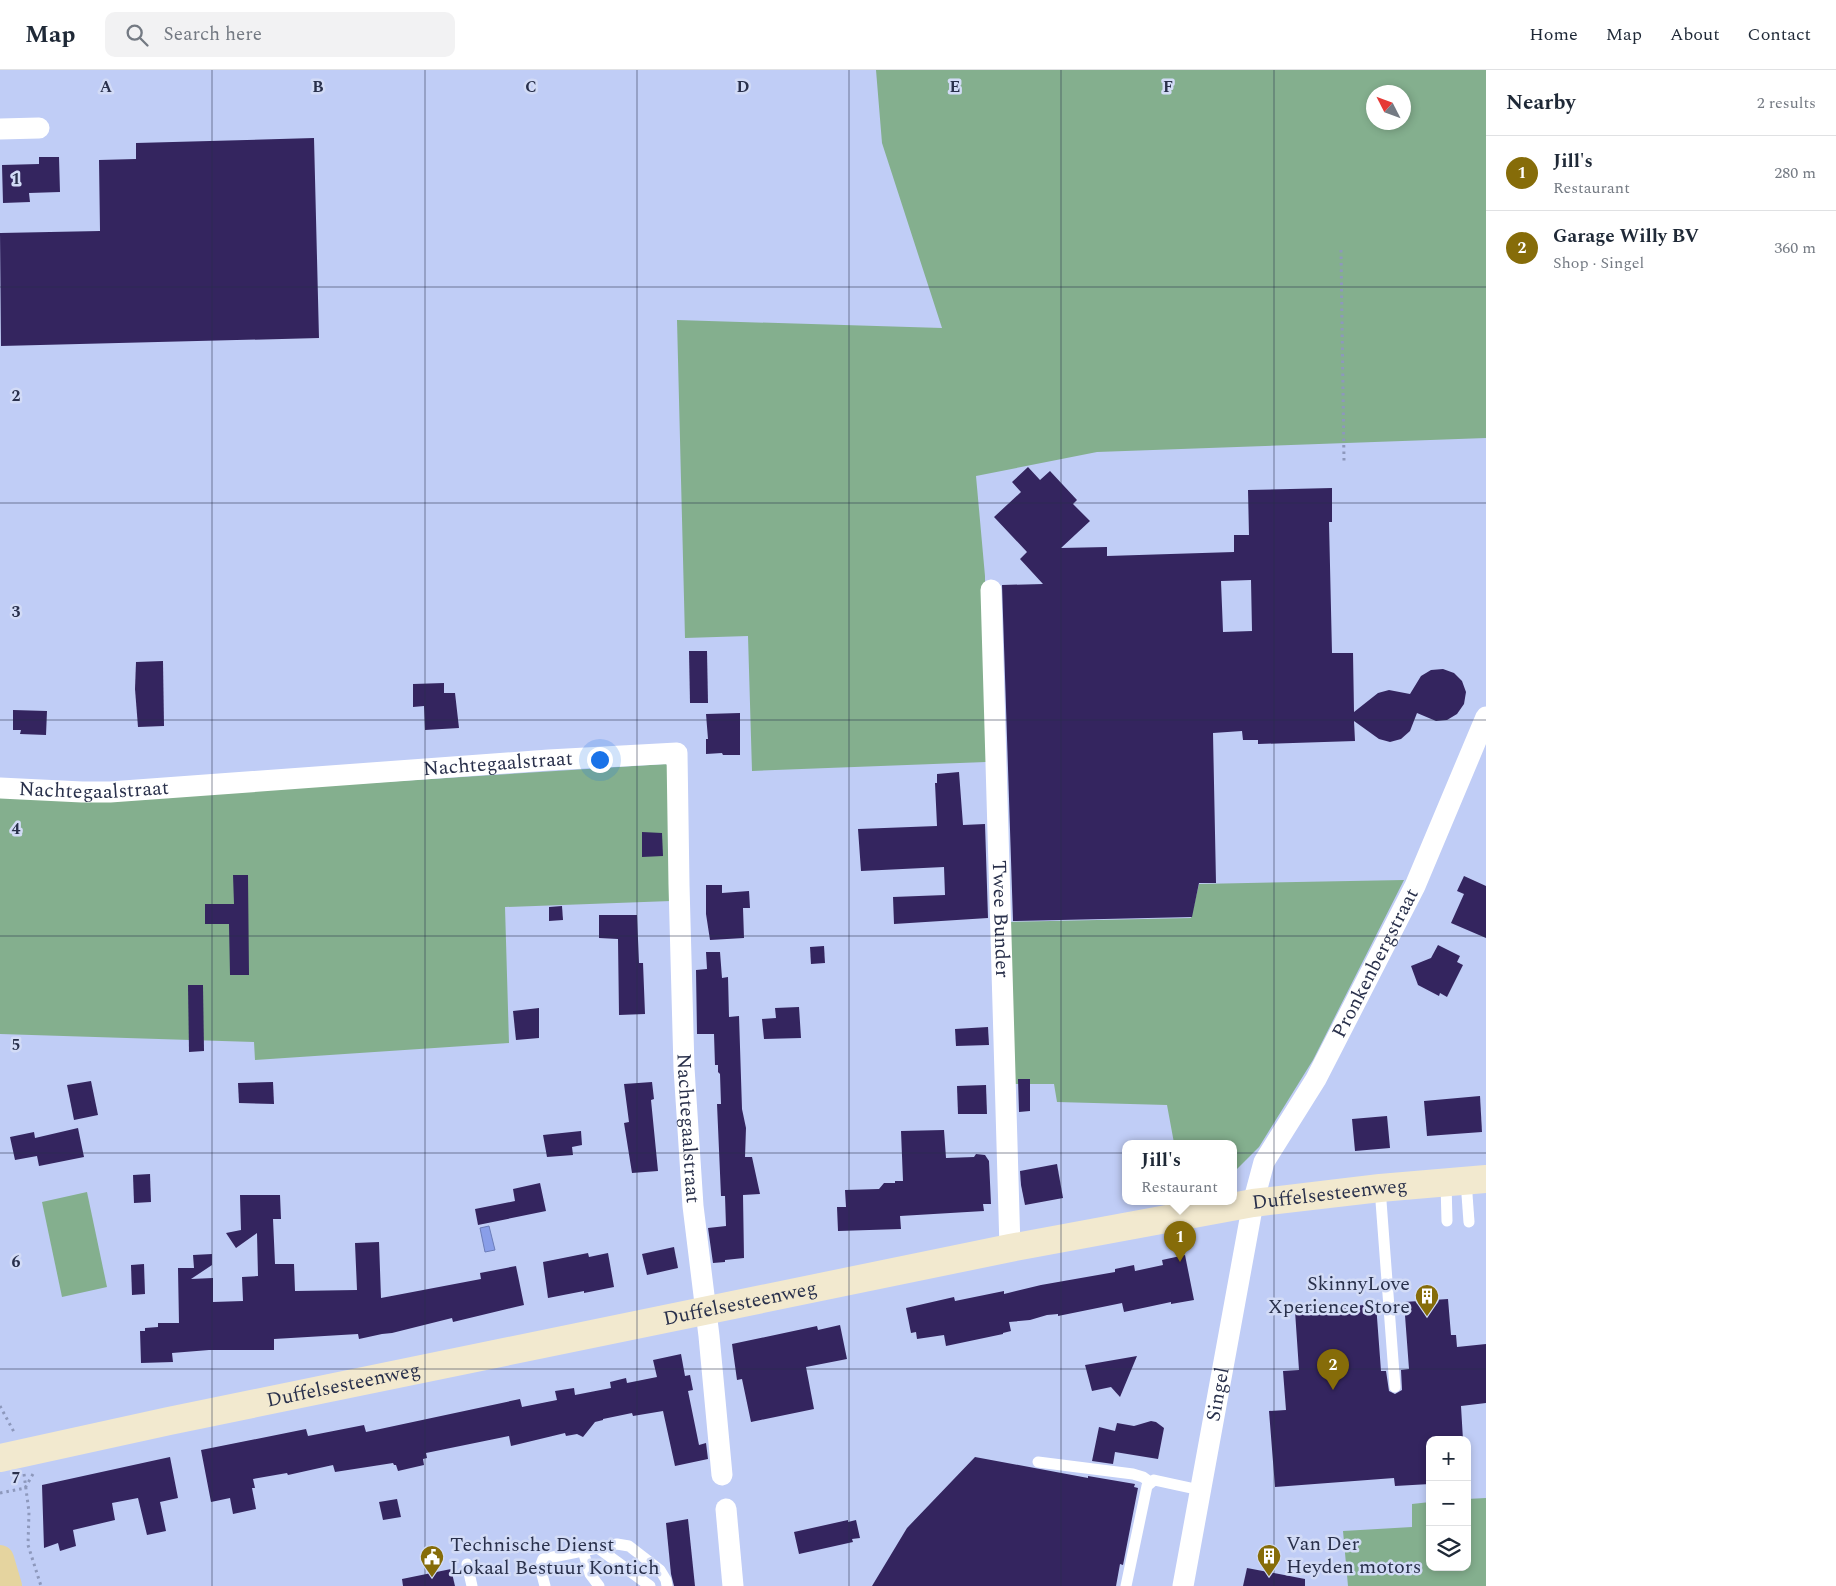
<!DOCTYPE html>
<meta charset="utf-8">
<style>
body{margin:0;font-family:Spectral,serif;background:#f2f2f3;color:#1f2937}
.controls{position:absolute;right:15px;bottom:15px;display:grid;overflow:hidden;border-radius:10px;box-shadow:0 2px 8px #0003}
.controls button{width:45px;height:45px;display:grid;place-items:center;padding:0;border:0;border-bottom:1px solid #e0e1e3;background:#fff;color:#1f2937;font:25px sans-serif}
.compass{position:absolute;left:1366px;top:15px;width:45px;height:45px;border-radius:50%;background:#fff;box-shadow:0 2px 8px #0003;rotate:312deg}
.you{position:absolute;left:599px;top:689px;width:18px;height:18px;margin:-12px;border:4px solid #fff;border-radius:50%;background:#1a73e8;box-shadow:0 0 0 8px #1a73e833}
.badge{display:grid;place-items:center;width:32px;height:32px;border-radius:50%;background:#866c09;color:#fff;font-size:16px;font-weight:700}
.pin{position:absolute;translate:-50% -41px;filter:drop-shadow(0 1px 2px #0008)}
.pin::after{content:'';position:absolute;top:26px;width:18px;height:15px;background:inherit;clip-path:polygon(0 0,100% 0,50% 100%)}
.popup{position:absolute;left:1122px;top:1070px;width:115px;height:65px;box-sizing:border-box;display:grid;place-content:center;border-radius:10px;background:#fff;filter:drop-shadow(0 1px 4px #0005);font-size:16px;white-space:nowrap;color:#747a83}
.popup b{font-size:19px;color:#1f2937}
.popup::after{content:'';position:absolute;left:50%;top:100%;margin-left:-10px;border:10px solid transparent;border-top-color:#fff}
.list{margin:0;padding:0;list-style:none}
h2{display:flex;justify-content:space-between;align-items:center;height:65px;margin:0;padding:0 20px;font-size:21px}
h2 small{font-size:16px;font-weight:400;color:#747a83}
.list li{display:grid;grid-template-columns:32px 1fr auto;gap:15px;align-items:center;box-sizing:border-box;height:75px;padding:0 20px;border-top:1px solid #e0e1e3}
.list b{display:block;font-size:19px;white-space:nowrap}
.list p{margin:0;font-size:16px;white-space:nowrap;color:#747a83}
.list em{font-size:16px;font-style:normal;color:#747a83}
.icon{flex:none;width:28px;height:28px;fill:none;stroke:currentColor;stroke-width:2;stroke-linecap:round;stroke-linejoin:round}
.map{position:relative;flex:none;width:1486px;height:1516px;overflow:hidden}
header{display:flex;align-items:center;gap:30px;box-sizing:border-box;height:70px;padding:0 25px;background:#fff;border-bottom:1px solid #e0e1e3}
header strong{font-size:24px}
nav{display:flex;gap:28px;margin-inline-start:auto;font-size:18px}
.search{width:350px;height:45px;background:#f2f2f3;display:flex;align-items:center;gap:12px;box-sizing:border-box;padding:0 18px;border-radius:10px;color:#747a83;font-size:19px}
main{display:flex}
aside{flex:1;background:#fff}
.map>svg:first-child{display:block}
.green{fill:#84af8e;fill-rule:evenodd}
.water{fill:#899ee9;stroke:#6c7dba}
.building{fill:#34255f;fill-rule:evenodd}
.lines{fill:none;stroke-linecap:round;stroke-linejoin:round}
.path{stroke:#8d98bc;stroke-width:3;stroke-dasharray:2.5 4;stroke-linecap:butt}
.lane{stroke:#fff;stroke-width:11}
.street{stroke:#fff;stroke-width:21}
.secondary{stroke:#f2e9cf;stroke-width:28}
.primary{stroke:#e5d49f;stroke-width:28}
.grid{fill:none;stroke:#29304b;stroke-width:1;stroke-opacity:0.55}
.labels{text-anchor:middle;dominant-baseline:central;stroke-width:5;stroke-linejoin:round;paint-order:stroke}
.street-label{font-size:20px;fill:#29304b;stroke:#d2dbf6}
.poi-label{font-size:20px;fill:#29304b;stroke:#d2dbf6;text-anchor:start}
.grid-label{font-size:16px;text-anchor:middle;font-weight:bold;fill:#29304b;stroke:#d2dbf6;stroke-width:5;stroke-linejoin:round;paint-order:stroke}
</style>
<header>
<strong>Map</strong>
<div class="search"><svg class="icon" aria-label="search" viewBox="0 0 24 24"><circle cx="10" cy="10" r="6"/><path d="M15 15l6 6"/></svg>Search here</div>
<nav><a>Home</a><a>Map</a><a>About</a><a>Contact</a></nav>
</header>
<main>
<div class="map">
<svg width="1486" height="1516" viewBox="0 0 1486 1516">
<rect width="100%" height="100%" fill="#c0cdf6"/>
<!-- green -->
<g class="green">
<path d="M 876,0 L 1486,0 L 1486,368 L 1097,382 L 976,406 L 985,506 L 986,692 L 752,701 L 748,566 L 685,568 L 677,250 L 942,258 L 882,73 ZM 1374,22 L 1404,22 L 1404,52 L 1374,52 Z"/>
<path d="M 666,694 L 669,698 L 671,831 L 505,837 L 509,973 L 255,990 L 254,972 L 0,964 L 0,724 L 117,729 Z"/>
<path d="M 1404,810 L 1313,990 L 1259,1077 L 1234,1102 L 1234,1073 L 1174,1073 L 1167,1035 L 1057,1032 L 1054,1014 L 1012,1014 L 1007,852 L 1191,848 L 1199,814 Z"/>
<path d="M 87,1122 L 107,1217 L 62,1227 L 42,1132 Z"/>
<path d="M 1486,1428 L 1486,1516 L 1348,1516 L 1343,1461 L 1412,1457 L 1412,1434 L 1430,1432 L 1430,1497 L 1467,1497 L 1467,1429 Z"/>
</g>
<!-- water -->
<path class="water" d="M 489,1156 L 495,1180 L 485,1182 L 480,1158 Z"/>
<!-- building -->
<g class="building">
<path d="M 314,68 L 319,268 L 1,276 L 0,163 L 100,161 L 99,90 L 136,89 L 136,73 Z"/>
<path d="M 39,87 L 59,87 L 60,122 L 29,123 L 30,132 L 3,133 L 2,95 L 39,94 Z"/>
<path d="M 1028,397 L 1040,410 L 1050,401 L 1077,430 L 1073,434 L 1090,451 L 1061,478 L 1107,477 L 1107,486 L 1234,482 L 1234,465 L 1249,465 L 1248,420 L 1332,418 L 1332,452 L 1329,452 L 1332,583 L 1353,583 L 1354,642 L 1378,623 L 1389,620 L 1410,624 L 1421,606 L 1431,600 L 1443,599 L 1454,603 L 1462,611 L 1466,622 L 1464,634 L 1457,644 L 1447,650 L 1436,651 L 1417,643 L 1410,661 L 1401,669 L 1390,672 L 1379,669 L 1354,651 L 1355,671 L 1258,674 L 1258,670 L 1243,670 L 1242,661 L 1213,663 L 1216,813 L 1199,813 L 1192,847 L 1013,851 L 1002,515 L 1043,514 L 1020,489 L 1027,482 L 994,447 L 1021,422 L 1012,412 ZM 1251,510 L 1252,561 L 1223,562 L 1221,511 Z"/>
<path d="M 689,581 L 707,581 L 708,633 L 690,633 Z"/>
<path d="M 163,591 L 164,656 L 138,657 L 135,619 L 136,592 Z"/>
<path d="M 444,613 L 444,623 L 455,623 L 459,658 L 425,660 L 424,636 L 413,637 L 413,614 Z"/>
<path d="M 13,640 L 47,641 L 46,665 L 20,664 L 21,660 L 13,660 Z"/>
<path d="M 740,643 L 740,685 L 723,685 L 722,683 L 706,684 L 706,669 L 708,669 L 706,644 Z"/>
<path d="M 959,702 L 963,755 L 985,754 L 988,848 L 894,854 L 893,827 L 945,825 L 944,797 L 861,801 L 858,759 L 937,756 L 935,713 L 937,713 L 937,704 Z"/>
<path d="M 642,762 L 662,763 L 663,786 L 642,787 Z"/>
<path d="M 233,805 L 248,805 L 249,905 L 230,905 L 229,854 L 205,854 L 205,834 L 234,834 Z"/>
<path d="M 1464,806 L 1486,816 L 1486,868 L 1451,853 L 1464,824 L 1457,821 Z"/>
<path d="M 706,815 L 722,815 L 722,823 L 749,821 L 750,838 L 743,838 L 744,868 L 710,870 L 706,844 Z"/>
<path d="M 562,836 L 563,850 L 549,851 L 549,837 Z"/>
<path d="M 599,845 L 637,845 L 639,893 L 643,893 L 645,944 L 619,945 L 618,869 L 599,868 Z"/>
<path d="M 1438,875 L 1460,886 L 1457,892 L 1463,895 L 1447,927 L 1440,923 L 1439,926 L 1418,915 L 1411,896 L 1431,888 Z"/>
<path d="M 824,876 L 825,893 L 811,894 L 810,877 Z"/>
<path d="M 706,882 L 720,882 L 722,908 L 728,907 L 729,947 L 739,946 L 742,1039 L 746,1058 L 745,1087 L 752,1087 L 760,1124 L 743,1125 L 744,1188 L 725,1190 L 725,1192 L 713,1193 L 708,1158 L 726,1156 L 725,1126 L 721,1126 L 717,1034 L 721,1034 L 720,1004 L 718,1002 L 718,995 L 715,995 L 714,964 L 697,964 L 696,900 L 707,899 Z"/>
<path d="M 188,915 L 203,915 L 204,981 L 189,982 Z"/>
<path d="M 799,937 L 801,968 L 764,969 L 762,949 L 776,948 L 775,938 Z"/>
<path d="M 539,938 L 539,968 L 516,970 L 513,941 Z"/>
<path d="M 988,957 L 989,975 L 956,976 L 955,959 Z"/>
<path d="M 1018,1009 L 1030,1009 L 1030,1041 L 1019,1042 Z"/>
<path d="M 91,1011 L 98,1045 L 74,1050 L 67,1015 Z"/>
<path d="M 273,1012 L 274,1034 L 239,1033 L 238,1013 Z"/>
<path d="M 652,1012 L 654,1029 L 651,1030 L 658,1101 L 632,1103 L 624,1053 L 629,1052 L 624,1014 Z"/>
<path d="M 986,1015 L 987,1044 L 958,1044 L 957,1016 Z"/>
<path d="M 1480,1026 L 1482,1062 L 1427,1066 L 1424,1031 Z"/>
<path d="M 1387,1046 L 1390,1078 L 1355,1081 L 1352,1049 Z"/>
<path d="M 78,1058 L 84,1087 L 39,1096 L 37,1086 L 15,1090 L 10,1067 L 34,1062 L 35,1068 Z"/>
<path d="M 944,1060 L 946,1088 L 974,1087 L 976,1084 L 985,1085 L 989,1091 L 991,1134 L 983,1134 L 984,1141 L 900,1146 L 901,1159 L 838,1161 L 837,1137 L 846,1137 L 845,1120 L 879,1119 L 884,1113 L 895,1113 L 895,1111 L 903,1111 L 901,1061 Z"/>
<path d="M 581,1061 L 582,1075 L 572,1077 L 573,1085 L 547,1087 L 543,1065 Z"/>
<path d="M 1057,1094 L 1063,1128 L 1025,1135 L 1021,1115 L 1020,1101 Z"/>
<path d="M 150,1104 L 151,1132 L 134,1133 L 133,1105 Z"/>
<path d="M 540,1113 L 546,1141 L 478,1155 L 475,1139 L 515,1131 L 513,1119 Z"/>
<path d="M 240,1125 L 280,1125 L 281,1149 L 273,1149 L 275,1194 L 294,1194 L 295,1221 L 357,1220 L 355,1173 L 379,1172 L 381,1228 L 481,1209 L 480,1203 L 516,1196 L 524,1235 L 453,1252 L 452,1248 L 392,1263 L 382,1264 L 359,1269 L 358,1264 L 274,1269 L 274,1280 L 209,1280 L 172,1283 L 173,1292 L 141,1293 L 140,1261 L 145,1261 L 145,1258 L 158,1257 L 158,1253 L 179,1253 L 178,1198 L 194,1198 L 193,1185 L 212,1184 L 212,1195 L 191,1209 L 213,1208 L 213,1232 L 243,1231 L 242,1207 L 258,1206 L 257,1163 L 236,1178 L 226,1163 L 241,1160 Z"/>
<path d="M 674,1177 L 678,1198 L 647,1205 L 642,1184 Z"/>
<path d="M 588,1183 L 589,1187 L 608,1183 L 614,1217 L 584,1223 L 584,1221 L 548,1228 L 543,1192 Z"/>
<path d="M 1185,1185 L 1194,1230 L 1171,1234 L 1171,1232 L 1124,1242 L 1122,1233 L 1058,1246 L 1058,1244 L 1047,1245 L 1030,1250 L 1009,1252 L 1011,1261 L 1003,1263 L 1003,1264 L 946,1276 L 944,1265 L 917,1269 L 916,1262 L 911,1263 L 906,1238 L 954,1227 L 955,1231 L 1004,1221 L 1004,1224 L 1041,1215 L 1115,1202 L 1115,1199 L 1134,1195 L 1135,1201 L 1163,1195 L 1162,1190 Z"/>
<path d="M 144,1194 L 145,1224 L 132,1225 L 131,1195 Z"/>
<path d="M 1448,1229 L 1451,1265 L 1456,1265 L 1457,1277 L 1486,1274 L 1486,1333 L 1461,1336 L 1463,1370 L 1430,1370 L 1430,1414 L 1395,1416 L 1394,1408 L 1275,1417 L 1269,1341 L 1286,1340 L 1283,1301 L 1299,1300 L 1295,1241 L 1376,1234 L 1381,1301 L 1386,1301 L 1389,1321 L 1395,1324 L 1402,1320 L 1401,1300 L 1409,1299 L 1404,1232 Z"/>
<path d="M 840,1255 L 847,1289 L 806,1297 L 814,1339 L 751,1352 L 742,1309 L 737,1310 L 732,1274 L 817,1256 L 818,1260 Z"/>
<path d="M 681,1284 L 685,1306 L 690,1305 L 693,1320 L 688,1321 L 699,1375 L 706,1373 L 708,1389 L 675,1396 L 663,1341 L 633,1346 L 632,1343 L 603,1349 L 603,1350 L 595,1352 L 583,1367 L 577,1364 L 566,1366 L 565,1363 L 511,1376 L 509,1366 L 426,1383 L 427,1388 L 423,1389 L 424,1395 L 398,1401 L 396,1395 L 394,1395 L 393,1393 L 335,1402 L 333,1395 L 288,1405 L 287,1403 L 253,1409 L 255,1418 L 252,1418 L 256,1439 L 233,1444 L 230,1428 L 211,1432 L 201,1380 L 306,1359 L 308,1366 L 364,1355 L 366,1362 L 520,1329 L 522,1337 L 557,1330 L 555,1321 L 574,1318 L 575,1325 L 611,1318 L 610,1312 L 626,1308 L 627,1313 L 657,1307 L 653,1290 Z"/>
<path d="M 1137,1286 L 1120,1327 L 1111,1317 L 1092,1321 L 1085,1295 Z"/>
<path d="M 1151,1351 L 1156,1352 L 1164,1358 L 1158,1389 L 1115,1382 L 1113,1394 L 1092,1391 L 1099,1357 L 1115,1361 L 1117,1353 L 1134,1356 Z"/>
<path d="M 170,1387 L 178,1428 L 160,1432 L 166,1461 L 147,1465 L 138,1428 L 112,1433 L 115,1450 L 73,1460 L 76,1476 L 60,1481 L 58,1473 L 44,1478 L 42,1415 Z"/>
<path d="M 975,1387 L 1088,1408 L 1088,1406 L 1135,1414 L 1134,1417 L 1138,1418 L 1123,1495 L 1120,1494 L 1116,1516 L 872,1516 L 907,1458 Z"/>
<path d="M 397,1429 L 401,1447 L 383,1450 L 379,1432 Z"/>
<path d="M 688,1449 L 695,1516 L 674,1516 L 671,1504 L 666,1453 Z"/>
<path d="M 848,1450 L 848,1452 L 856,1450 L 860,1468 L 852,1469 L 853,1472 L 799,1484 L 794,1462 Z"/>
<path d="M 1247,1498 L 1305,1509 L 1305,1516 L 1243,1516 Z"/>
<path d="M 451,1499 L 455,1516 L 403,1516 L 402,1509 Z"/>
</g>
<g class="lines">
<!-- path -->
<g class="path">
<path d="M 1341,180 L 1344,391"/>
<path d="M 0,1336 L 14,1362"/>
<path d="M 24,1404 L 29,1442 L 28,1475 L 41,1516"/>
<path d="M 0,1423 L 25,1418 L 33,1404"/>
</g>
<!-- lane -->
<g class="lane">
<path d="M 1466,1111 L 1469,1152"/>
<path d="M 1446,1113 L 1447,1151"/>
<path d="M 1380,1118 L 1395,1317"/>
<path d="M 1038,1392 L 1133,1404 L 1143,1407 L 1150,1412"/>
<path d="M 598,1478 L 650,1516"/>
<path d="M 583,1481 L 590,1504 L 599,1516"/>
<path d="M 467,1494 L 472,1516"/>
<path d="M 545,1516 L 540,1497 L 543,1489 L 617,1474 L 629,1476 L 660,1500 L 666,1510 L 667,1516"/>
<path d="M 1126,1516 L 1147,1416 L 1154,1410 L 1200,1420"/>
</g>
<!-- street -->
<g class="street">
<path d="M 0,59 L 39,58"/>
<path id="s1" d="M 991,520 L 1010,1178"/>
<path id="s2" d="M 0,718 L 82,722 L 110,722 L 549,690 L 677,683 L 679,815 L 684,998 L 693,1136 L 709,1266 L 722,1405"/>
<path d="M 726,1439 L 733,1516"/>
<path id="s3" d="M 1183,1516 L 1253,1133 L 1264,1092 L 1316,1009 L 1415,816 L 1486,647"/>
</g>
<!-- secondary -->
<path class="secondary" id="s4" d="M 0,1388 L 169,1351 L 1010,1178 L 1253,1133 L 1380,1118 L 1486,1109"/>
<!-- primary -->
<path class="primary" d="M 0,1489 L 8,1516"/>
</g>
<!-- grid -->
<path class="grid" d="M 212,0 L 212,1516M 425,0 L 425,1516M 637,0 L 637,1516M 849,0 L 849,1516M 1061,0 L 1061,1516M 1274,0 L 1274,1516M 0,217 L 1486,217M 0,433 L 1486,433M 0,650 L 1486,650M 0,866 L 1486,866M 0,1083 L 1486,1083M 0,1299 L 1486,1299"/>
<!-- icons -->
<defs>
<g id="building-pin" transform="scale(1.25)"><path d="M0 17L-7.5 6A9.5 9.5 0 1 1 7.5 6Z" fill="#866c09" stroke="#d2dbf6"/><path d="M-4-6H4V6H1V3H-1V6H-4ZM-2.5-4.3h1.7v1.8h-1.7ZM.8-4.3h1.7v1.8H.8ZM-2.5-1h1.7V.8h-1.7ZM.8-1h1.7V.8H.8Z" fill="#fff"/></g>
<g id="civic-pin" transform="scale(1.25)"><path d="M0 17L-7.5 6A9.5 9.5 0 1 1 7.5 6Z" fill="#866c09" stroke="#d2dbf6"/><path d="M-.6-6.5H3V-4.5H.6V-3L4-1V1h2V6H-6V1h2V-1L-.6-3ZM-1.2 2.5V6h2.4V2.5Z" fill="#fff"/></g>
</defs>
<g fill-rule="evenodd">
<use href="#building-pin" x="1427" y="1226"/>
<use href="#building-pin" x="1269" y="1486"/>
<use href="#civic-pin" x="432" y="1487"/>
</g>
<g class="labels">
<!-- street labels -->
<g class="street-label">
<text stroke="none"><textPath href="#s2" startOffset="499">Nachtegaalstraat</textPath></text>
<text stroke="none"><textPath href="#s2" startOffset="94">Nachtegaalstraat</textPath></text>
<text stroke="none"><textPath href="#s1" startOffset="329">Twee Bunder</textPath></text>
<text stroke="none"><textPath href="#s3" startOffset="660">Pronkenbergstraat</textPath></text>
<text stroke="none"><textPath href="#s2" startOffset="1054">Nachtegaalstraat</textPath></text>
<text stroke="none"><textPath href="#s4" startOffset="1356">Duffelsesteenweg</textPath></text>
<text stroke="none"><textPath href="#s4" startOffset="756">Duffelsesteenweg</textPath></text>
<text stroke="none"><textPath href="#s4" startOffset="351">Duffelsesteenweg</textPath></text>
<text stroke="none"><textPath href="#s3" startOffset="195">Singel</textPath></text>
</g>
<!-- poi labels -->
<g class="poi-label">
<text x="1410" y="1214" text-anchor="end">SkinnyLove<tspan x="1410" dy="23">Xperience Store</tspan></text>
<text x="1286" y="1474">Van Der<tspan x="1286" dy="23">Heyden motors</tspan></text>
<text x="450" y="1475">Technische Dienst<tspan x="450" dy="23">Lokaal Bestuur Kontich</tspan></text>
</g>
</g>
<g class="grid-label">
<text x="106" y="22">A</text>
<text x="318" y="22">B</text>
<text x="531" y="22">C</text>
<text x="743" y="22">D</text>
<text x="955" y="22">E</text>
<text x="1168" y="22">F</text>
<text x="16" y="114">1</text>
<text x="16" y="331">2</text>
<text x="16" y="547">3</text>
<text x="16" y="764">4</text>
<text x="16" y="980">5</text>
<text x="16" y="1197">6</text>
<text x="16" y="1413">7</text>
</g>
</svg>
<div class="controls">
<button>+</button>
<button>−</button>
<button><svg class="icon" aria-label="layers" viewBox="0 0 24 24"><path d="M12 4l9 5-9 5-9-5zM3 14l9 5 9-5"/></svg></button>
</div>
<svg class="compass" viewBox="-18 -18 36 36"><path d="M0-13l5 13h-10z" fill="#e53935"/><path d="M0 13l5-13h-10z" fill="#747a83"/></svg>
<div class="you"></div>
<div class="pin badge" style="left:1180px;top:1192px">1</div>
<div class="popup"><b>Jill's</b>Restaurant</div>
<div class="pin badge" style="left:1333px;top:1320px">2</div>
</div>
<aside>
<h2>Nearby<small>2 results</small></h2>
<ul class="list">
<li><span class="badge">1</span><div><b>Jill's</b><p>Restaurant</p></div><em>280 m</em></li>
<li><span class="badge">2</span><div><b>Garage Willy BV</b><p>Shop · Singel</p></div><em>360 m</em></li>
</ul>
</aside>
</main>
